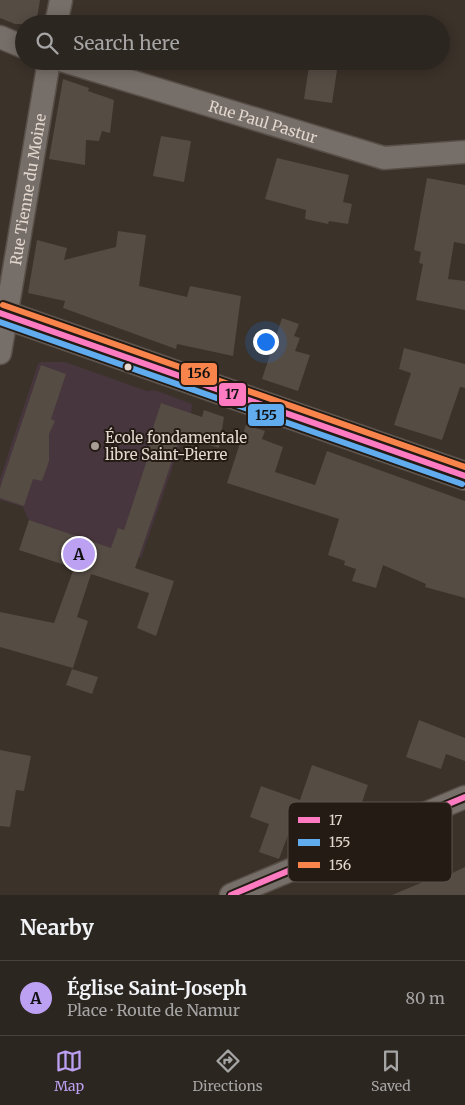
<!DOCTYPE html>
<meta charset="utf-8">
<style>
body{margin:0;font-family:Merriweather,serif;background:#38322d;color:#f1f3f6}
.you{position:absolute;left:265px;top:341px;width:18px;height:18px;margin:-12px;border:4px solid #fff;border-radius:50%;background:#1a73e8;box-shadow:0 0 0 8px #1a73e833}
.badge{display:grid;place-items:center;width:32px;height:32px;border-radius:50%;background:#bca0f2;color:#111;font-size:16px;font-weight:700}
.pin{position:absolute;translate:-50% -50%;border:2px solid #fff;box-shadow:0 1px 5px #0006}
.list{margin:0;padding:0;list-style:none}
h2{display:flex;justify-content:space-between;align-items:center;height:65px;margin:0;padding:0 20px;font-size:21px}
h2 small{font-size:16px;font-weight:400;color:#a6a5a5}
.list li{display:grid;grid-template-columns:32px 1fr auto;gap:15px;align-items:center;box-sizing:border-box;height:75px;padding:0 20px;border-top:1px solid #48433e}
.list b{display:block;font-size:19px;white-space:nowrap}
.list p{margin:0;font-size:16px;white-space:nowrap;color:#a6a5a5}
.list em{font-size:16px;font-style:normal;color:#a6a5a5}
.icon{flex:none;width:28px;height:28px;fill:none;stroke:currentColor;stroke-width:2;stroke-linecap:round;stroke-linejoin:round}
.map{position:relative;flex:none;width:465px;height:895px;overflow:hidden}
.search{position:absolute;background:#2c2620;box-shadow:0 2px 12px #0003;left:15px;right:15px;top:15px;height:55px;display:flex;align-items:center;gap:12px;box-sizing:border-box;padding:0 18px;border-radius:28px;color:#a6a5a5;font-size:19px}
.sheet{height:140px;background:#2c2620}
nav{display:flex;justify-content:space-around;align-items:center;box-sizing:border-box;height:70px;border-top:1px solid #48433e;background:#2c2620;font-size:14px;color:#a6a5a5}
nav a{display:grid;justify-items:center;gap:2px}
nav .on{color:#bca0f2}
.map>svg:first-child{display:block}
.education{fill:#47363d}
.building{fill:#554c44}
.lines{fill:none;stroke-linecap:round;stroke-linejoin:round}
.street-casing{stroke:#584f48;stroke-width:25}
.secondary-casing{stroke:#584f48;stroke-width:30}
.street{stroke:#766e68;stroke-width:22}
.secondary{stroke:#766e68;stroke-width:28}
.bus-1-casing{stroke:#231b14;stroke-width:10}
.bus-2-casing{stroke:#231b14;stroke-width:10}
.bus-3-casing{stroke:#231b14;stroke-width:10}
.bus-1{stroke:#fe7ac1;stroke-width:6}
.bus-2{stroke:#60acee;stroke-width:6}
.bus-3{stroke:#f8844c;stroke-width:6}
.bus-dot{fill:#e3d7ce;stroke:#231b14;stroke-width:2}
.poi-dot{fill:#a89d95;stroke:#231b14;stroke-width:2}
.labels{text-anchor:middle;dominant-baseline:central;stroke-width:4;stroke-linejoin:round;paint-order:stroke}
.street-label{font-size:15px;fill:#e3d7ce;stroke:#231b14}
.poi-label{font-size:15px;fill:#e3d7ce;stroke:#231b14;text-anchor:start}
.key{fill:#231b14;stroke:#5d534c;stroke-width:1}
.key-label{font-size:14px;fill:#e3d7ce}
.line-badge{stroke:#231b14;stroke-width:2}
.pale-badge-label{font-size:14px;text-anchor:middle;font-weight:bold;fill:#111}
</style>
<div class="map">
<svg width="465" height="895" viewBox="0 0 465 895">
<rect width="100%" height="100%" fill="#3b322a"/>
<!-- education -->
<path class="education" d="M 41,362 L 65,362 L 147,391 L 155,390 L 192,404 L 191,414 L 141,558 L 29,521 L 23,507 L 0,500 L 0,479 L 38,364 Z"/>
<!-- building -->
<g class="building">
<path d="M 0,0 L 40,0 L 36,24 L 15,24 L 0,18 Z"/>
<path d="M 309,66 L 337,70 L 332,103 L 304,99 Z"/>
<path d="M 63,79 L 89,88 L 88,91 L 114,100 L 110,133 L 102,131 L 99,141 L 86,140 L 85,165 L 49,159 Z"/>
<path d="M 161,136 L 191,141 L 184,182 L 153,176 Z"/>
<path d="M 277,158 L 349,175 L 343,202 L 352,204 L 348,224 L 329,221 L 328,224 L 305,219 L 306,210 L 265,199 Z"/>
<path d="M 427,178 L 465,185 L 465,244 L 454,242 L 448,279 L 465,281 L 465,310 L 416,300 L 423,264 L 419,263 L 421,252 L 414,250 Z"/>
<path d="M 118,231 L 146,235 L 139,286 L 187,297 L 190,286 L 241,296 L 233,356 L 177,344 L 176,349 L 63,308 L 65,301 L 28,293 L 37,240 L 67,248 L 64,260 L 116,247 Z"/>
<path d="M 282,318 L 299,324 L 294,336 L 300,338 L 295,351 L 310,355 L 298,391 L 262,379 Z"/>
<path d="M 404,348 L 465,364 L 465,388 L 460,387 L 442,440 L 394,425 L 411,373 L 399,369 Z"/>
<path d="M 41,365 L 66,374 L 51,419 L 55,421 L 49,434 L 49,461 L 42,481 L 33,479 L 24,506 L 0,498 L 0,488 Z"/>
<path d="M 161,403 L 202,417 L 204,410 L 224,417 L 219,448 L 181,435 L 135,568 L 174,581 L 156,636 L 137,628 L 149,593 L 91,574 L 77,617 L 88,621 L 73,668 L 0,647 L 0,612 L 54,623 L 74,568 L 19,550 L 29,520 L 111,548 L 118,528 L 124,530 L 149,454 L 147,453 L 155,429 L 153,428 Z"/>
<path d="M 246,425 L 265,431 L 262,439 L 283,447 L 275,472 L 315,485 L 327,451 L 465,501 L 465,598 L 425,587 L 426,584 L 383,565 L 376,588 L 352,581 L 356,569 L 344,565 L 345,561 L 328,555 L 339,519 L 227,483 Z"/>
<path d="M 72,669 L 98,677 L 92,694 L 66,685 Z"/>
<path d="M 419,720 L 465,738 L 465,761 L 446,754 L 441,769 L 406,757 Z"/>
<path d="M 0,750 L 31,756 L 24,791 L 16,790 L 10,827 L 0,826 Z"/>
<path d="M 312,765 L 368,785 L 355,822 L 341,818 L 340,823 L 298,808 L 279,859 L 259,852 L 269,824 L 250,817 L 261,786 L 300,800 Z"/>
<path d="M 465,867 L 465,895 L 392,895 L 449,871 L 450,874 Z"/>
</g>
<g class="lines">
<!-- street casing -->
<g class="street-casing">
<g id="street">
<path d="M 56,24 L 61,0"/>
<path d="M 0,37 L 24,47"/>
<path id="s1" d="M 64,61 L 384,158 L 465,152"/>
<path id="s2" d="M 0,353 L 49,61"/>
<path d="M 231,895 L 465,797"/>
</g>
</g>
<!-- secondary casing -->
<g class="secondary-casing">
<path id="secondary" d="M 0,313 L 465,476"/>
</g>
<!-- street -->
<use href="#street" class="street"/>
<!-- secondary -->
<use href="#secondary" class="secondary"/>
<!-- bus-1 casing -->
<g class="bus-1-casing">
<g id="bus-1">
<path d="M 0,313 L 465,476"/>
<path d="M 231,895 L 465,797"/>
</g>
</g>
<!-- bus-2 casing -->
<g class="bus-2-casing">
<path id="bus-2" d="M 0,322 L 462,484"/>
</g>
<!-- bus-3 casing -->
<g class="bus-3-casing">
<path id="bus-3" d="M 3,305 L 465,467"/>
</g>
<!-- bus-1 -->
<use href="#bus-1" class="bus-1"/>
<!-- bus-2 -->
<use href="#bus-2" class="bus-2"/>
<!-- bus-3 -->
<use href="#bus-3" class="bus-3"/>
</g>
<!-- markers -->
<circle class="bus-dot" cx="128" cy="367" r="4.5"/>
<circle class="poi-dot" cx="95" cy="446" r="5"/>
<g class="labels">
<!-- street labels -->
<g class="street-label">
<text stroke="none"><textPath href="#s1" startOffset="208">Rue Paul Pastur</textPath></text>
<text stroke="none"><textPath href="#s2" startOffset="166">Rue Tienne du Moine</textPath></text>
</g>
<!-- poi labels -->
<g class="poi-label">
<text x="105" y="437">École fondamentale<tspan x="105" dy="17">libre Saint-Pierre</tspan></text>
</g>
</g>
<!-- legend -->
<rect x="288" y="802" width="164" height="80" rx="8" class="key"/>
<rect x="298" y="817" width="22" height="6" fill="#fe7ac1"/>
<rect x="298" y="839" width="22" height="7" fill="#60acee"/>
<rect x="298" y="862" width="22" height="6" fill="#f8844c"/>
<g class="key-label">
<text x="329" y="825">17</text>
<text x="329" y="847">155</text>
<text x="329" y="870">156</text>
</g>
<g class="line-badge">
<rect x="180" y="362" width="38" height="24" rx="5" fill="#f8844c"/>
<rect x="218" y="382" width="29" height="25" rx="5" fill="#fe7ac1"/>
<rect x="247" y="403" width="38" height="24" rx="5" fill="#60acee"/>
</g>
<g class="pale-badge-label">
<text x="199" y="378">156</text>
<text x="232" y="399">17</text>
<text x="266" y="420">155</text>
</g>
</svg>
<div class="you"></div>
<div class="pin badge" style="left:79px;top:554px">A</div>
<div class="search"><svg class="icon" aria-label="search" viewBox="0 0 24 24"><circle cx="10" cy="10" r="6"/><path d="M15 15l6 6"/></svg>Search here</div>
</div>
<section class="sheet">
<h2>Nearby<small></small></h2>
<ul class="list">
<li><span class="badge">A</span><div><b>Église Saint-Joseph</b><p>Place · Route de Namur</p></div><em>80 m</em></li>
</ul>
</section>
<nav>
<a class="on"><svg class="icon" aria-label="map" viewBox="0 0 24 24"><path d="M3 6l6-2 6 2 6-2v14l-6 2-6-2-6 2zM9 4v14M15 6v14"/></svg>Map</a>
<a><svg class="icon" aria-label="directions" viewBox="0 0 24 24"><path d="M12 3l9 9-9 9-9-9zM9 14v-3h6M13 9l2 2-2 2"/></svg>Directions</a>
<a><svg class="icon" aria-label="saved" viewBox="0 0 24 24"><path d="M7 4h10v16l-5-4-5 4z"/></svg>Saved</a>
</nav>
